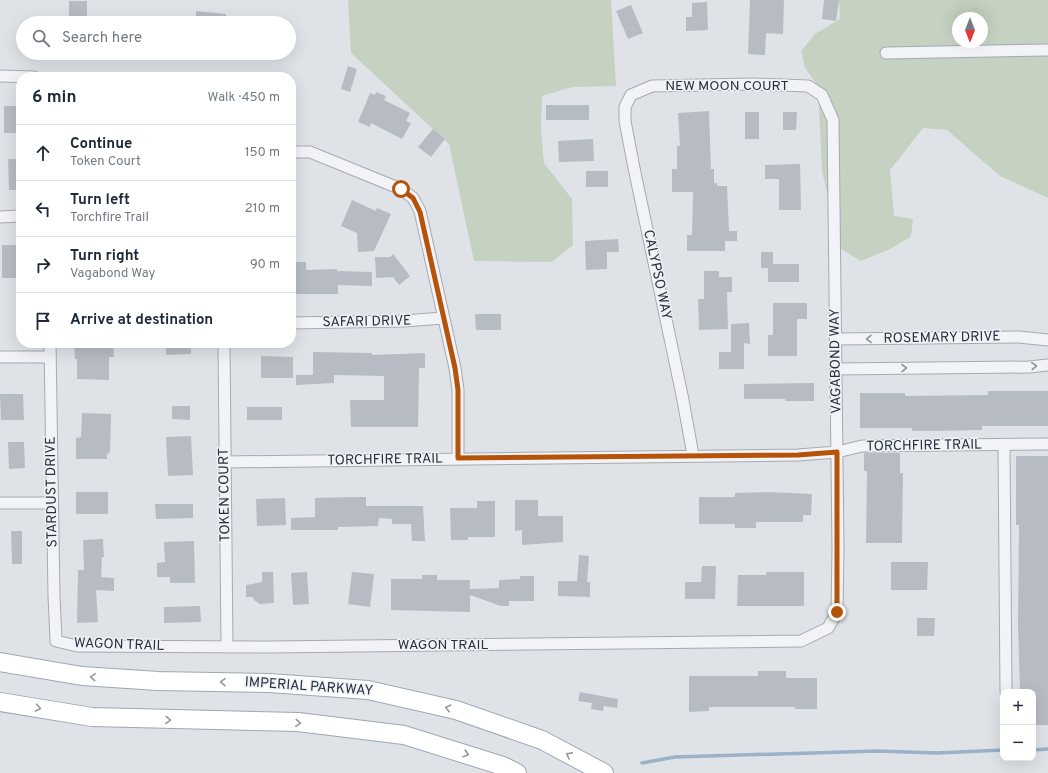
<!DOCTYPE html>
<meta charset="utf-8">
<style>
body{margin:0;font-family:Overpass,sans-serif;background:#f2f2f3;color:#1f2937}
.controls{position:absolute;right:12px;bottom:12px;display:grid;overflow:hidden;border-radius:8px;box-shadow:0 4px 16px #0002}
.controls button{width:36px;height:36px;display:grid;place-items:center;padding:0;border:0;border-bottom:1px solid #e0e1e3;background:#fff;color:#1f2937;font:20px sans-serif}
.compass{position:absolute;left:952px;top:12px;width:36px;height:36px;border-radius:50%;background:#fff;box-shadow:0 4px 16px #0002;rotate:180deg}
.stop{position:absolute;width:12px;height:12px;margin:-9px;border:3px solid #b45309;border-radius:50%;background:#fff}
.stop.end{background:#b45309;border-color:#fff;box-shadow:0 1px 4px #0008}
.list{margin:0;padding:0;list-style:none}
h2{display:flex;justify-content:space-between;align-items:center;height:52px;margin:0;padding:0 16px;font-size:17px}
h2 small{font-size:13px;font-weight:400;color:#747a83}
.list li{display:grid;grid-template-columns:26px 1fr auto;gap:12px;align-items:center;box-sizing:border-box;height:56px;padding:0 16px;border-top:1px solid #e0e1e3}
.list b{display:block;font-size:15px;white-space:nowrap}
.list p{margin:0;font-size:13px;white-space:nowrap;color:#747a83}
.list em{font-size:13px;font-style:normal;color:#747a83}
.icon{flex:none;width:22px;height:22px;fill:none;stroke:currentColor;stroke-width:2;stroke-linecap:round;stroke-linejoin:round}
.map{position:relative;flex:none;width:1048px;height:773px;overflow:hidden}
.search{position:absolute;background:#fff;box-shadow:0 4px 16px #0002;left:16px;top:16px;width:280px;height:44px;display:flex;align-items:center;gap:10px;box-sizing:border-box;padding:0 14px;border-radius:22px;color:#747a83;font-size:15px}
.panel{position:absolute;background:#fff;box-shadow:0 4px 16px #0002;left:16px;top:72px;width:280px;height:276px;border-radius:16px}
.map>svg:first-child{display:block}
.green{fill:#c5d1c1;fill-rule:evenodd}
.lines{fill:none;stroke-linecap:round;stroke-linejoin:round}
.stream{stroke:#9bb1c7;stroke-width:3.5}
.building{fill:#b7bcc4}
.street-casing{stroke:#a5aab2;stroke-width:13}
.primary-casing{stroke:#9fa7b3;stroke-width:20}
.street{stroke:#f2f3f6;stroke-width:11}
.primary{stroke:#fff;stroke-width:18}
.oneway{stroke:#8e929a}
.oneway2{stroke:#94989e}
.route{stroke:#b45309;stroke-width:5}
.labels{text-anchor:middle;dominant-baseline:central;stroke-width:3;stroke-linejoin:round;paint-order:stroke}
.street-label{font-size:14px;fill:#29313e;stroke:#eff2f6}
</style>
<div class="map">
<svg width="1048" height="773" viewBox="0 0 1048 773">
<rect width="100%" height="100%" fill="#dfe3e8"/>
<!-- green -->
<g class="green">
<path d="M 348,0 L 611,0 L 616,86 L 572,87 L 542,96 L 541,129 L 544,163 L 572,199 L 573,245 L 552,262 L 474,261 L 449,144 L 351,53 Z"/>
<path d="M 839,0 L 1048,0 L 1048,198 L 1000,176 L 947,130 L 923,128 L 890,170 L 894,216 L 913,219 L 911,237 L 888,250 L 861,261 L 840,248 L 822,171 L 818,86 L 805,68 L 801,51 L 815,34 L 840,19 ZM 958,18 L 982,18 L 982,42 L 958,42 Z"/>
</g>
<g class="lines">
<!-- stream -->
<g class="stream">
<path d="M 1033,750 L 1048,749"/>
<path d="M 642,763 L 675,757 L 877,751 L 937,753 L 1003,750"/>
</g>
</g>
<!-- building -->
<g class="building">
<path d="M 750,0 L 784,0 L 783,34 L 766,33 L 765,55 L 748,54 Z"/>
<path d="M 824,0 L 839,0 L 836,21 L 822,19 Z"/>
<rect x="69" y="1" width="18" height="22"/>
<path d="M 707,2 L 708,30 L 686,31 L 686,17 L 692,17 L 692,3 Z"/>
<path d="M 631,5 L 643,33 L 628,39 L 616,11 Z"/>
<path d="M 196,11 L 226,14 L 225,23 L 196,23 Z"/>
<path d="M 348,66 L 357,69 L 350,92 L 341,89 Z"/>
<path d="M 376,92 L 386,96 L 384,100 L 410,113 L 406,121 L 411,123 L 402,139 L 371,123 L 370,127 L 358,122 L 370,93 L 375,95 Z"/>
<rect x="546" y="105" width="43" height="15"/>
<path d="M 4,106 L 18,106 L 19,133 L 4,133 Z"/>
<path d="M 709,111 L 711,169 L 714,169 L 714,183 L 717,183 L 717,186 L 727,186 L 729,231 L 737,231 L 737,241 L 725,241 L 725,251 L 687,251 L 687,235 L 692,235 L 693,192 L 672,192 L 672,169 L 677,169 L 677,146 L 680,146 L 678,113 Z"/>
<rect x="745" y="112" width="14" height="27"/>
<path d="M 783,112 L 797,112 L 796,130 L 783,130 Z"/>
<path d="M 433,129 L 445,139 L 431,157 L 418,147 Z"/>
<path d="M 593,139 L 594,161 L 559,162 L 558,141 Z"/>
<path d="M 8,159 L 21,159 L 21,190 L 9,190 Z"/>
<path d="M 800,164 L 801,210 L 779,210 L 779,179 L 765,179 L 765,165 Z"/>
<rect x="586" y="171" width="22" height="16"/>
<path d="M 352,200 L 376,211 L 377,208 L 391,214 L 374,251 L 358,252 L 357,233 L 341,226 Z"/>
<path d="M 618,239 L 619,252 L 607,252 L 607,269 L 586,270 L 585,241 Z"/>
<path d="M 2,245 L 17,245 L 18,278 L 2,278 Z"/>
<path d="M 761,252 L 773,252 L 773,264 L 799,264 L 799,282 L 768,282 L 768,268 L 761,268 Z"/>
<path d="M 393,254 L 410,276 L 399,285 L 393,277 L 376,278 L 375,257 L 390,257 Z"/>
<path d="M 291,262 L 306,262 L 306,270 L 337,269 L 337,271 L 372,272 L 372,286 L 338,285 L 338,294 L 291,294 Z"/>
<path d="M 704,271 L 719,271 L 719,277 L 732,277 L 732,292 L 727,292 L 728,329 L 699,330 L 698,299 L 704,299 Z"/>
<path d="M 773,303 L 807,303 L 807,319 L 797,319 L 797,356 L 768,356 L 768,335 L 773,335 Z"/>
<path d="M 475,314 L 501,314 L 501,330 L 476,330 Z"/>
<path d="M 749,323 L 750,344 L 744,343 L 744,369 L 719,369 L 719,352 L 731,352 L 731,324 Z"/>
<path d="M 166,343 L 191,343 L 191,354 L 166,355 Z"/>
<path d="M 113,344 L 114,357 L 109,357 L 109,380 L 77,379 L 77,359 L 75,359 L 74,345 Z"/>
<path d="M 313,352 L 372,353 L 372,355 L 425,353 L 425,368 L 419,368 L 418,427 L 351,427 L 350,400 L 384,400 L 384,376 L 334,375 L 334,383 L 296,385 L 296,375 L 313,375 Z"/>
<path d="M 261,356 L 293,357 L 293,378 L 261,378 Z"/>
<path d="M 814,383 L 814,401 L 785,401 L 785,399 L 744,399 L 744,384 Z"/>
<path d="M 988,391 L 1048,391 L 1048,426 L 982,426 L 982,430 L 931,431 L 912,431 L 912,428 L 860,428 L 860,393 L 905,393 L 905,396 L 988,395 Z"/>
<path d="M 0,394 L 23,394 L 24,420 L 1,420 Z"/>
<path d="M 172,406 L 190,406 L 190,420 L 172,419 Z"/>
<rect x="247" y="407" width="35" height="13"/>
<path d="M 82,413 L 111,414 L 110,452 L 107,454 L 107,459 L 76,459 L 76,438 L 81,437 Z"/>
<path d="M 191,436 L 193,475 L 168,476 L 166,437 Z"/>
<path d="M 8,442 L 24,442 L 25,468 L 9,469 Z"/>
<path d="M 864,453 L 900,453 L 900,473 L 903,473 L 902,543 L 866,543 L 867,471 L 864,471 Z"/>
<path d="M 1016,456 L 1048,456 L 1048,725 L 1033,725 L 1033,692 L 1020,692 L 1018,624 L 1019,525 L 1016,525 Z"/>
<rect x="76" y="492" width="32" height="22"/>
<path d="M 769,492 L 812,494 L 811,515 L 803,515 L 803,522 L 756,522 L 756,528 L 735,528 L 735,524 L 699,524 L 699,497 L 735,497 L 735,493 Z"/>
<path d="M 351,497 L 366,497 L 366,506 L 423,506 L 425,541 L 412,541 L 411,524 L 392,524 L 392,519 L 379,518 L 378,526 L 338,527 L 338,530 L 291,530 L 291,518 L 315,517 L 315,498 Z"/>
<path d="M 285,498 L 286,525 L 257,526 L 256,499 Z"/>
<path d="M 515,500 L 538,500 L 538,516 L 563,516 L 563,542 L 522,545 L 522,530 L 515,531 Z"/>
<path d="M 477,501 L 495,501 L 495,537 L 468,537 L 468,540 L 451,540 L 450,508 L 477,508 Z"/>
<path d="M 155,504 L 193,504 L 193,518 L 156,519 Z"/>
<path d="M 11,531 L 22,531 L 22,564 L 12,564 Z"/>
<path d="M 103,539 L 104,557 L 102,557 L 101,577 L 114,578 L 114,591 L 96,590 L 98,622 L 77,623 L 78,570 L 84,570 L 83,540 Z"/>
<path d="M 194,541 L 195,583 L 170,583 L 170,577 L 157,577 L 157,563 L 165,562 L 164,542 Z"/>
<path d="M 579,555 L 589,556 L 587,582 L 590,582 L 590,597 L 558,596 L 558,581 L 577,581 Z"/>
<path d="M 891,562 L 928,562 L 927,590 L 891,590 Z"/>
<path d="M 702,566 L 716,566 L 715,599 L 685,599 L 685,582 L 701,582 Z"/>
<path d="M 262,572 L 273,572 L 274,603 L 260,604 L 254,600 L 253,597 L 246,597 L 246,585 L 262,582 Z"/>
<path d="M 307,572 L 309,604 L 293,605 L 291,573 Z"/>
<path d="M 352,572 L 374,574 L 370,607 L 348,604 Z"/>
<path d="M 766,572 L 804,572 L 804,606 L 737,606 L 738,575 L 766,575 Z"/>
<path d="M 422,575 L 437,575 L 437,580 L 470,580 L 470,589 L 499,588 L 499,580 L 520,579 L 520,576 L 534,576 L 534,601 L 509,601 L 509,606 L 501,606 L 470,595 L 470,612 L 391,610 L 391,579 L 422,579 Z"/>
<path d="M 200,606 L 201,622 L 164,623 L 164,607 Z"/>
<path d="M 917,618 L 935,618 L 934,636 L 917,636 Z"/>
<path d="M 758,671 L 786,671 L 786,678 L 817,678 L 817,709 L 795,709 L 795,707 L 709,707 L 709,711 L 689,712 L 689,676 L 758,676 Z"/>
<path d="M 580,692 L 618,699 L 617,708 L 604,706 L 603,711 L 591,709 L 592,703 L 578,701 Z"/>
</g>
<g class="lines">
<!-- street casing -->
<g class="street-casing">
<g id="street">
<path d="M 886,53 L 1048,50"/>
<path d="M 0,76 L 34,77"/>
<path d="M 291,154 L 296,152 L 310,152 L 401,189 L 413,198 L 420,211 L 455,368 L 458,390 L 458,458"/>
<path d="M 0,217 L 21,216"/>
<path d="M 291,323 L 404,321 L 443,318"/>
<path d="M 836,339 L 1019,337 L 1048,340"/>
<path d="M 50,343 L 54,596 L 56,641 L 77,646 L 271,647 L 801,641 L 828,628 L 837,612 L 838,549 L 833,120 L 822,95 L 808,86 L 753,84 L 652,86 L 631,95 L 625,107 L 625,121 L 634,168 L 682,395 L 693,455"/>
<path d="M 224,343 L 227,647"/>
<path d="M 0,357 L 50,357"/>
<path d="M 837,369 L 1029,367 L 1048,365"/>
<path d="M 1004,445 L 1006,692"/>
<path d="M 225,462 L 798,455 L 837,452 L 862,446 L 1048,444"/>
<path d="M 0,503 L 52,503"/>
</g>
</g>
<!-- primary casing -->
<g class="primary-casing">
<g id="primary">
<path d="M 0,662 L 82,676 L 158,681 L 269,683 L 368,690 L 456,710 L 542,740 L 604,773"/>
<path d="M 0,702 L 92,717 L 298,722 L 404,735 L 503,766 L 517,773"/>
</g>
</g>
<!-- street -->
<use href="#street" class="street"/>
<!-- primary -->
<use href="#primary" class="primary"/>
</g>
<!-- one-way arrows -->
<defs><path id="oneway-chevron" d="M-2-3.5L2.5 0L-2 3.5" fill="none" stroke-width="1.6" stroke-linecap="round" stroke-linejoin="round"/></defs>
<g class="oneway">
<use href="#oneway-chevron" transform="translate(869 339) rotate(179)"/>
<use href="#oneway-chevron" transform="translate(1034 366) rotate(-4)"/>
<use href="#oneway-chevron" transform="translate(904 368) rotate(-1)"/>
</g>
<g class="oneway2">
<use href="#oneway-chevron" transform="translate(93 677) rotate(-176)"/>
<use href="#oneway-chevron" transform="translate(223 682) rotate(-179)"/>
<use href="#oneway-chevron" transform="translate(38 708) rotate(10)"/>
<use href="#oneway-chevron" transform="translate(448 708) rotate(-167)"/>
<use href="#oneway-chevron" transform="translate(168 720) rotate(2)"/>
<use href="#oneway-chevron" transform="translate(298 723) rotate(3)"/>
<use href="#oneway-chevron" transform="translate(466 754) rotate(18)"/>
<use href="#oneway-chevron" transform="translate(569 755) rotate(-152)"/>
</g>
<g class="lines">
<!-- route -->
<path class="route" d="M 401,189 L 413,198 L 420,212 L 455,368 L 458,390 L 458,458 L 798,455 L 837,452 L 837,612"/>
</g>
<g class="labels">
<!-- street labels -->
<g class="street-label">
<text x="727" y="86">NEW MOON COURT</text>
<text transform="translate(657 275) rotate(78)">CALYPSO WAY</text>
<text transform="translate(367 322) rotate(-1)">SAFARI DRIVE</text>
<text transform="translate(942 338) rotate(-1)">ROSEMARY DRIVE</text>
<text transform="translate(836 361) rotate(-91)">VAGABOND WAY</text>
<text transform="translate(924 446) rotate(-1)">TORCHFIRE TRAIL</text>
<text transform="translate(385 460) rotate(-1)">TORCHFIRE TRAIL</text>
<text transform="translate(52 492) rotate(-91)">STARDUST DRIVE</text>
<text transform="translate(225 495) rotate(-91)">TOKEN COURT</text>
<text transform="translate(119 645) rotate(2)">WAGON TRAIL</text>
<text x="443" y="645">WAGON TRAIL</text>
<text transform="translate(309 687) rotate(4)">IMPERIAL PARKWAY</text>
</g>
</g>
</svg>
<div class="controls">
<button>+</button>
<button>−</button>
</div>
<svg class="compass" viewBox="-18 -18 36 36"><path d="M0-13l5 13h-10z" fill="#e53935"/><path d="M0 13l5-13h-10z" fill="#747a83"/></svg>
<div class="stop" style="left:401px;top:189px"></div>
<div class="stop end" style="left:837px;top:612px"></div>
<div class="search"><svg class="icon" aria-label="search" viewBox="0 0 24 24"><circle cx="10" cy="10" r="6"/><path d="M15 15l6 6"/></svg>Search here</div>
<section class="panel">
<h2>6 min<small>Walk · 450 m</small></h2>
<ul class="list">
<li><svg class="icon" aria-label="ahead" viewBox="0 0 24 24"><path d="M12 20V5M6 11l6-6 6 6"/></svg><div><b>Continue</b><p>Token Court</p></div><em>150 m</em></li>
<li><svg class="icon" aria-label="left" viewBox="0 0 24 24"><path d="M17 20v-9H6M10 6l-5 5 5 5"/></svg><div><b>Turn left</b><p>Torchfire Trail</p></div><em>210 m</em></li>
<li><svg class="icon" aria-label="right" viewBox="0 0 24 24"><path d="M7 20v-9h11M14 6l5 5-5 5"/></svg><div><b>Turn right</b><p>Vagabond Way</p></div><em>90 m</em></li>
<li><svg class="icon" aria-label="arrive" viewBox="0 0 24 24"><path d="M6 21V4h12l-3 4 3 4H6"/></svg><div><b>Arrive at destination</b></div></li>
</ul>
</section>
</div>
